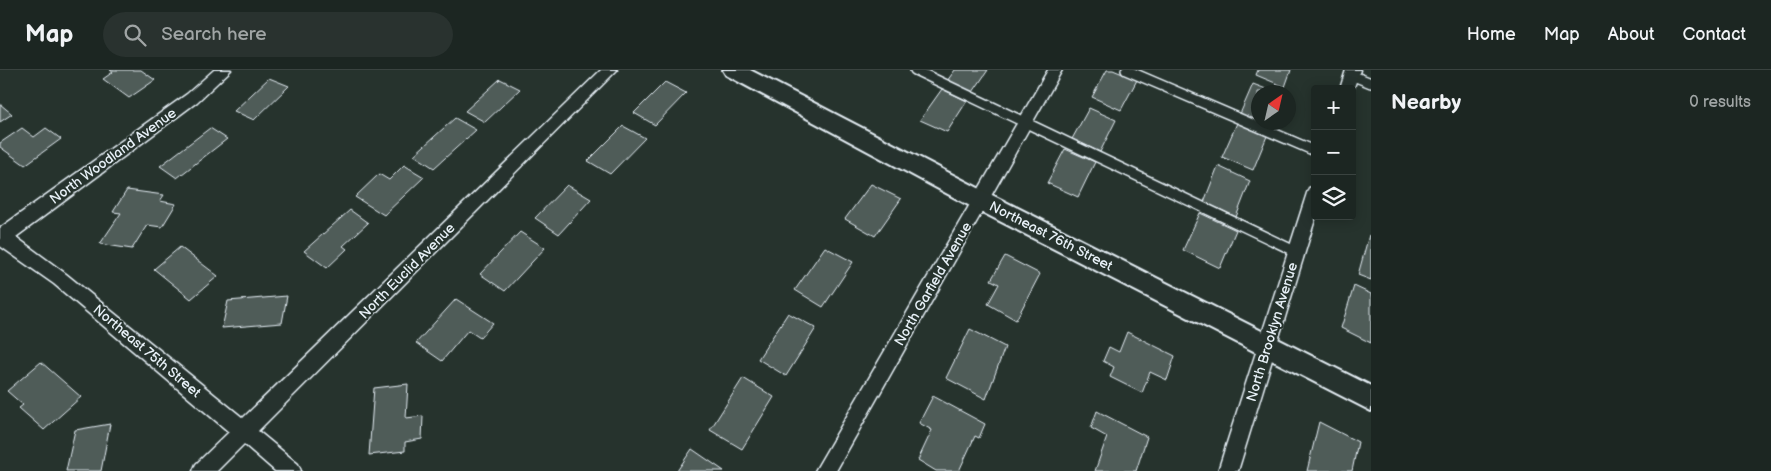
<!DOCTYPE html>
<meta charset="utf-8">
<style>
body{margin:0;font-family:"Balsamiq Sans",sans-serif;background:#29322f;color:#f1f3f6}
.controls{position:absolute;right:15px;top:15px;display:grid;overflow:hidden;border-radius:5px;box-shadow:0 2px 12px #0003}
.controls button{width:45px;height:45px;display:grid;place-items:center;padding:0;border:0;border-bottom:1px solid #3a4340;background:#1c2622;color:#f1f3f6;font:25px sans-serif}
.compass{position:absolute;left:1251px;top:15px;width:45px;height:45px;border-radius:50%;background:#1c2622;box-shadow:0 2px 12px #0003;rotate:34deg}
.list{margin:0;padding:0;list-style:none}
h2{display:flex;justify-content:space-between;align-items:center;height:65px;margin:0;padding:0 20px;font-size:21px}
h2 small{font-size:16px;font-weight:400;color:#a0a5a5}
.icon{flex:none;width:28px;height:28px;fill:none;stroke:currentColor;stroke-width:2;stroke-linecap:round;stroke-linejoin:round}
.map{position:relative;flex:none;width:1371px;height:401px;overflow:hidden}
header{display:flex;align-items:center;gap:30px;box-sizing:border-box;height:70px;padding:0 25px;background:#1c2622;border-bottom:1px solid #3a4340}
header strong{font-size:24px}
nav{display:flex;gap:28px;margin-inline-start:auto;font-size:18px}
.search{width:350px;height:45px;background:#29322f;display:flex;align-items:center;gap:12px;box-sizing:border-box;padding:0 18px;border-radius:28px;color:#a0a5a5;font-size:19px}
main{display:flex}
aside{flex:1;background:#1c2622}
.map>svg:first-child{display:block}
.building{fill:#505c59;stroke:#e8f1f8}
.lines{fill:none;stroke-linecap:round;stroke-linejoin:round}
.lane-casing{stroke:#e8f1f8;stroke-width:12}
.street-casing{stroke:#e8f1f8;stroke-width:3}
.secondary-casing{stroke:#e8f1f8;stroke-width:4}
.lane{stroke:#26332d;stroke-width:9}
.street{fill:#26332d;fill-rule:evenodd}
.secondary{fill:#26332d;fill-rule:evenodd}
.labels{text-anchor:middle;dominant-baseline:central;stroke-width:4;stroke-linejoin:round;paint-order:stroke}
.street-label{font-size:14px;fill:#e8f1f8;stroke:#26332d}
</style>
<header>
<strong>Map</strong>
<div class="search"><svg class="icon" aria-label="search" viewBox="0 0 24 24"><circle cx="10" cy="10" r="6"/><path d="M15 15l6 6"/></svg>Search here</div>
<nav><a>Home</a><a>Map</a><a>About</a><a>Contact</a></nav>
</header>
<main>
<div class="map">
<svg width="1371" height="401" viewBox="0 0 1371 401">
<rect width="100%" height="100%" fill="#26332d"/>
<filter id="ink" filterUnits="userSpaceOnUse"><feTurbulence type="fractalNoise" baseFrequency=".02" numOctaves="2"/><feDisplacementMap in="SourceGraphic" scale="10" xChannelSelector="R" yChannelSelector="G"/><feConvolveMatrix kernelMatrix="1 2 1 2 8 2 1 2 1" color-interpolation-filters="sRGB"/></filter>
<g filter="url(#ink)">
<!-- building -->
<g class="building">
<path d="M 110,0 L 141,0 L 155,10 L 129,28 L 103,9 L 113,2 Z"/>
<path d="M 955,0 L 988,0 L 973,22 L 947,11 Z"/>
<path d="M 1107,0 L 1113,0 L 1137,10 L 1121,40 L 1092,27 Z"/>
<path d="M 1258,0 L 1291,0 L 1285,17 L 1256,5 Z"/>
<path d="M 269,8 L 289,16 L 254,50 L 234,41 Z"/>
<path d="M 500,9 L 520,19 L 485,52 L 465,41 Z"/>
<path d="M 665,12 L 686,23 L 655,55 L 634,43 Z"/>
<path d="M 1253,14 L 1274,22 L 1258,22 L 1258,52 L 1240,44 Z"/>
<path d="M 942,19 L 967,31 L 947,62 L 920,50 Z"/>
<path d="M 0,34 L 12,44 L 0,52 Z"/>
<path d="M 1089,38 L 1116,50 L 1100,82 L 1072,69 Z"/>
<path d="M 455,48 L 476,60 L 434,98 L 414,85 Z"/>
<path d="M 1237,53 L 1267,66 L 1253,100 L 1222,87 Z"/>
<path d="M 623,56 L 645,68 L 610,104 L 588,91 Z"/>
<path d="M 22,58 L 34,67 L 46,58 L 61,69 L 25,95 L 0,77 L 0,73 Z"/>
<path d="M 210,58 L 227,69 L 177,108 L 160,96 Z"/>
<path d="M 1065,79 L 1095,92 L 1078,127 L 1047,113 Z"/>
<path d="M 404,95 L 424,107 L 384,145 L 355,127 L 379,104 L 389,110 Z"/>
<path d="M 1218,96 L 1250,111 L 1236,147 L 1204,132 Z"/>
<path d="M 871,114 L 901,129 L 875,166 L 845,149 Z"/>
<path d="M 567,115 L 591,129 L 559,164 L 535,148 Z"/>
<path d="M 127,120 L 164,125 L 160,131 L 176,134 L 162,157 L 147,155 L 132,179 L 100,174 L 121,143 L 113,142 Z"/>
<path d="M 350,140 L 368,153 L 343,176 L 347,179 L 327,198 L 304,181 Z"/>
<path d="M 1200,143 L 1236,160 L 1220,198 L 1183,180 Z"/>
<path d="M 520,162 L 545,178 L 505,221 L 480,204 Z"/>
<path d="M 1369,165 L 1371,166 L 1371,210 L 1358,205 Z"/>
<path d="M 180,177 L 218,206 L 191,229 L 154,199 Z"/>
<path d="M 825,177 L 853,192 L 823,237 L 795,220 Z"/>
<path d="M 1005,186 L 1040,204 L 1016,250 L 988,234 L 999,214 L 991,210 Z"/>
<path d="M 1354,216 L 1371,224 L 1371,273 L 1341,258 Z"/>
<path d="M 287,226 L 282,253 L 222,258 L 228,231 Z"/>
<path d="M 456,229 L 493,253 L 480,268 L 468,260 L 442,291 L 416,273 Z"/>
<path d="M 788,243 L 816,258 L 786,306 L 758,289 Z"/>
<path d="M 970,259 L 1005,277 L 986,329 L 946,308 Z"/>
<path d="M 1127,262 L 1175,286 L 1167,310 L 1150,302 L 1142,323 L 1110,307 L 1114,297 L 1103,291 L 1109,277 L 1119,282 Z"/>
<path d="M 41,292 L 81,327 L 44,360 L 19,338 L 23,335 L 7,321 Z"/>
<path d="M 743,308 L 774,327 L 742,379 L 710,360 Z"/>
<path d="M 408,314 L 406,348 L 423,346 L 422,369 L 405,372 L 405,381 L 369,385 L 374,318 Z"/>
<path d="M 933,326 L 985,354 L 979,368 L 975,366 L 959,401 L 936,401 L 918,390 L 932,360 L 919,353 Z"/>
<path d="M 1097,341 L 1147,367 L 1136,401 L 1095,401 L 1107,367 L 1091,358 Z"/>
<path d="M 1319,352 L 1358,372 L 1352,401 L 1307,401 Z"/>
<path d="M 110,354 L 101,401 L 66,401 L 75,360 Z"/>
<path d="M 692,379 L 724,401 L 677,401 Z"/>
</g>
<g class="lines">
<!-- lane casing -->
<g class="lane-casing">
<g id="lane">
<path d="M 915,0 L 1297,182"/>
<path d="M 1126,0 L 1315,81"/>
<path d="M 1351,5 L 1371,13"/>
</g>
</g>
<!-- street casing -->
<g class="street-casing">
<g id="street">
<path d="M 214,0 L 231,0 L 197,32 L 16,167 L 66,204 L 243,348 L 601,0 L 617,0 L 258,361 L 298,394 L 301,401 L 275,401 L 244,374 L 217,401 L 193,401 L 196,394 L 229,362 L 54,214 L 0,176 L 0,158 L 187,24 Z"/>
<path d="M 1048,0 L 1062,0 L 836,401 L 815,401 Z"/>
<path d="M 1346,0 L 1360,0 L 1352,23 L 1352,19 L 1340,19 Z"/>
<path d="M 1315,116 L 1316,146 L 1238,401 L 1218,401 L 1307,123 L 1309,118 Z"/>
</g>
</g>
<!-- secondary casing -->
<g class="secondary-casing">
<path id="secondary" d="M 723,0 L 750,0 L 988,123 L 1371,316 L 1371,341 L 972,137 L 726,5 Z"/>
</g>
<!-- lane -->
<use href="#lane" class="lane"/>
<!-- street -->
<use href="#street" class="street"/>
<!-- secondary -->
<use href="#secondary" class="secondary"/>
</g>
</g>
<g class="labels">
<!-- street labels -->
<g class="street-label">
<text transform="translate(113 86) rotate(-36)">North Woodland Avenue</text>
<text transform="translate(1051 166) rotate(27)">Northeast 76th Street</text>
<text transform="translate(407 201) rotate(-45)">North Euclid Avenue</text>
<text transform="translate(933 214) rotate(-60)">North Garfield Avenue</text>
<text transform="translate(1272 262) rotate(-73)">North Brooklyn Avenue</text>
<text transform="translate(147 281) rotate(40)">Northeast 75th Street</text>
</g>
</g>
</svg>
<div class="controls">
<button>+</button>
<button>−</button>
<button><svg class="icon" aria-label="layers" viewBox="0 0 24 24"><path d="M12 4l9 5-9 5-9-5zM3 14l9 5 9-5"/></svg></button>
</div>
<svg class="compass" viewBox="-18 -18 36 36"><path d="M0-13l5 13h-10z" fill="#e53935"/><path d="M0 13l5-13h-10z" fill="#a0a5a5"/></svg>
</div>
<aside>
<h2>Nearby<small>0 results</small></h2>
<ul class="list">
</ul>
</aside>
</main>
